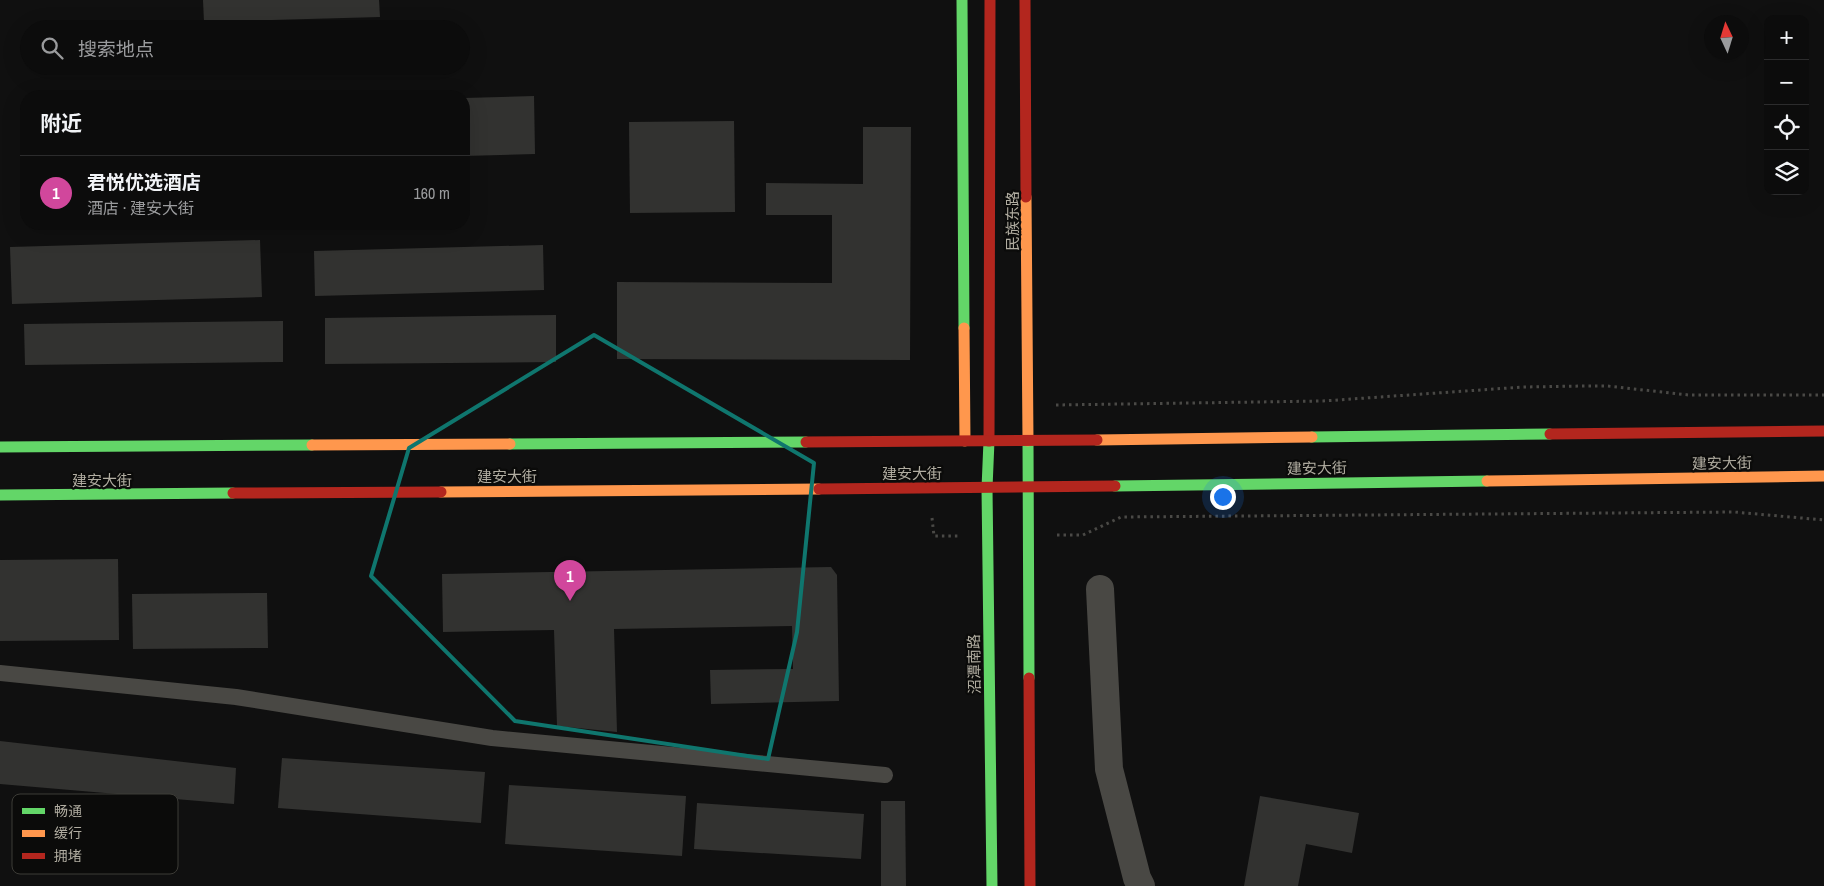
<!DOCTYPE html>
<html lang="zh">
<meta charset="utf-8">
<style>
body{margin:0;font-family:"Archivo Narrow","Noto Sans SC",sans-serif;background:#1a1a1a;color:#f1f3f6}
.controls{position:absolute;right:15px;top:15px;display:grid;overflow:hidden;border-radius:10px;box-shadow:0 5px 20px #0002}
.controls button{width:45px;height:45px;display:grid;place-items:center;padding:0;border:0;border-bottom:1px solid #2c2c2d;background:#0c0c0c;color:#f1f3f6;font:25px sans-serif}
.compass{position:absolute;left:1704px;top:15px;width:45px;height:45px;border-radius:50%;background:#0c0c0c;box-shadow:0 5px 20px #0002;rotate:356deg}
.you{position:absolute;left:1222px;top:496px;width:18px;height:18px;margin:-12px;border:4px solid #fff;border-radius:50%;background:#1a73e8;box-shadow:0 0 0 8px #1a73e833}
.badge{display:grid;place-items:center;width:32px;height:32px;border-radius:50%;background:#79766e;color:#fff;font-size:16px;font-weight:700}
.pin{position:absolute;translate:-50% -41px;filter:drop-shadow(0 1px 2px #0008)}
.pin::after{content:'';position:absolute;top:26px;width:18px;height:15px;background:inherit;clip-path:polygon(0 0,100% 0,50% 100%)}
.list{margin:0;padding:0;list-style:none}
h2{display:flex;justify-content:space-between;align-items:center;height:65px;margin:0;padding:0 20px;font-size:21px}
h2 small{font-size:16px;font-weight:400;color:#9a9b9d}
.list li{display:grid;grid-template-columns:32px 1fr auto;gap:15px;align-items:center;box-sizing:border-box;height:75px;padding:0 20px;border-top:1px solid #2c2c2d}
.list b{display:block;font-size:19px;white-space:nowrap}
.list p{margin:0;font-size:16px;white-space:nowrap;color:#9a9b9d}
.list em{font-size:16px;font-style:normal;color:#9a9b9d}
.icon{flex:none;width:28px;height:28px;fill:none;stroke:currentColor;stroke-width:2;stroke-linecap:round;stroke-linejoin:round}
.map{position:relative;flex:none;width:1824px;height:886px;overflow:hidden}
.search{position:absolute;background:#0c0c0c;box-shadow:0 5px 20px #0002;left:20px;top:20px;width:450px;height:55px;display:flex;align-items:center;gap:12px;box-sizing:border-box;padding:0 18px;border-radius:28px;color:#9a9b9d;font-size:19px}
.panel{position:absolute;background:#0c0c0c;box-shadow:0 5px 20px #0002;left:20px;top:90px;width:450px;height:140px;border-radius:20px}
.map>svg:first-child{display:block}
.building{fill:#323230}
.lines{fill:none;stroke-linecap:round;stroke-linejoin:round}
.path{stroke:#4a4946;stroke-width:3;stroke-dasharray:2.5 4;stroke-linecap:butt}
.lane{stroke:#494844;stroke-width:16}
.street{stroke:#494844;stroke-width:28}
.fast{stroke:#63d668;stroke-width:11}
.slow{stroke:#ff974d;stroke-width:11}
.jam{stroke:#b3261e;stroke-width:11}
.marked{fill:none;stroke:#0f766e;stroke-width:4;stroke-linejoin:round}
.labels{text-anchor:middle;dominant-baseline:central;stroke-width:4.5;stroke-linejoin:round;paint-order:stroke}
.street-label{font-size:15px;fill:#b1ada1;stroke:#0b0b0a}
.key{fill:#0b0b0a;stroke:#3d3c37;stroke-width:1}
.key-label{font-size:14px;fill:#b1ada1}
</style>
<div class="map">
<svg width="1824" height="886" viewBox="0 0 1824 886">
<rect width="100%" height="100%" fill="#101010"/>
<!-- building -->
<g class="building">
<path d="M 203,0 L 379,0 L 380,17 L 204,22 Z"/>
<path d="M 534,96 L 535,154 L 464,156 L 464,98 Z"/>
<path d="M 734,121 L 735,212 L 630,213 L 629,122 Z"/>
<path d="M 863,127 L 911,127 L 910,360 L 617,359 L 617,282 L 832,283 L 832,215 L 766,215 L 766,183 L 863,184 Z"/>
<path d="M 260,240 L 262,297 L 12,304 L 10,247 Z"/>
<path d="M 543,245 L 544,290 L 315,296 L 314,251 Z"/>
<path d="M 556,315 L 556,362 L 325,364 L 325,318 Z"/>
<path d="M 283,321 L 283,362 L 25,365 L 24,324 Z"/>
<path d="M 118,559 L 119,640 L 0,641 L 0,560 Z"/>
<path d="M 831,567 L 837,575 L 839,701 L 711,704 L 710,670 L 793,669 L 792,626 L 614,629 L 617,732 L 557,726 L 554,630 L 443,632 L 442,574 Z"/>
<path d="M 267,593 L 268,648 L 133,649 L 132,594 Z"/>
<path d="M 0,741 L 236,768 L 234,804 L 0,784 Z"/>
<path d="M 282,758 L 485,772 L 481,823 L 278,808 Z"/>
<path d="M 509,785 L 686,796 L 682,856 L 505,844 Z"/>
<path d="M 1260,796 L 1359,813 L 1352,853 L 1306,844 L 1298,886 L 1244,886 Z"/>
<path d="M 881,801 L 905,801 L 906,886 L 881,886 Z"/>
<path d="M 697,803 L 864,814 L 861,859 L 694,849 Z"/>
</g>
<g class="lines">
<!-- path -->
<g class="path">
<path d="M 1056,405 L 1323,401 L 1523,387 L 1585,386 L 1607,386 L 1689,395 L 1824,395"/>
<path d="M 932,518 L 934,536 L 960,536"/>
<path d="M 1057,535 L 1083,535 L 1121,517 L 1734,512 L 1824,520"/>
</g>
<!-- lane -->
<path class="lane" d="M 0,673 L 236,697 L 492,738 L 885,775"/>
<!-- street -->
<path class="street" d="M 1100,589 L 1109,769 L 1137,878 L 1141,886"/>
<!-- fast -->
<g class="fast">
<path d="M 962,0 L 964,328"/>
<path d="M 1312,437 L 1550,434"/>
<path d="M 989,441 L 987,488 L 992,886"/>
<path d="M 1028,441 L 1029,678"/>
<path d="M 510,444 L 806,442"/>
<path d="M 0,447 L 312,445"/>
<path d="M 1115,486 L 1487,481"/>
<path d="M 0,495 L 233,493"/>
</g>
<!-- slow -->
<g class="slow">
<path d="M 1026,197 L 1028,441"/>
<path d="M 964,328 L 965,441"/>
<path d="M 1097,440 L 1312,437"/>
<path d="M 312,445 L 510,444"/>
<path d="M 1487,481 L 1824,476"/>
<path d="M 441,492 L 819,489"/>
</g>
<!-- jam -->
<g class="jam">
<path d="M 1025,0 L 1026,197"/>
<path d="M 1550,434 L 1824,431"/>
<path d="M 989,441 L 990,0"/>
<path d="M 806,442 L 1097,440"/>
<path d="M 819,489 L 1115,486"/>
<path d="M 233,493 L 441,492"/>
<path d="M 1029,678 L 1030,886"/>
</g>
</g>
<!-- marked area -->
<path class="marked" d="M 594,335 L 814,463 L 797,632 L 768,759 L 515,721 L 371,576 L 409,448 Z"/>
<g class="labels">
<!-- street labels -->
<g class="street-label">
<text transform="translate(1012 221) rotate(-90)">民族东路</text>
<text transform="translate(1722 463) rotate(-1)">建安大街</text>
<text transform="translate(1317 468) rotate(-1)">建安大街</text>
<text x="912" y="473">建安大街</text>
<text x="507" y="476">建安大街</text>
<text x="102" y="480">建安大街</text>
<text transform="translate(974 664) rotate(-91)">沼潭南路</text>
</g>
</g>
<!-- legend -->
<rect x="12" y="794" width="166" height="80" rx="8" class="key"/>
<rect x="22" y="808" width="23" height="6" fill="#63d668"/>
<rect x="22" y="830" width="23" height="7" fill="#ff974d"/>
<rect x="22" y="853" width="23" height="6" fill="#b3261e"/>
<g class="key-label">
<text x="54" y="816">畅通</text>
<text x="54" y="838">缓行</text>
<text x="54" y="861">拥堵</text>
</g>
</svg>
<div class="controls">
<button>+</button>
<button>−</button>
<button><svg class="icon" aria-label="locate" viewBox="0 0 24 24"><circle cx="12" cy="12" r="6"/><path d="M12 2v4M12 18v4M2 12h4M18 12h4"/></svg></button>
<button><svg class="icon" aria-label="layers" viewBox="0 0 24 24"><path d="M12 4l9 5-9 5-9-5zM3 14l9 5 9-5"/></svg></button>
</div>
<svg class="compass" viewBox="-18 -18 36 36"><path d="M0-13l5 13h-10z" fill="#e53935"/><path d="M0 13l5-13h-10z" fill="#9a9b9d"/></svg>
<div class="you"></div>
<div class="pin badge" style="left:570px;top:601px;background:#d1479c">1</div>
<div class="search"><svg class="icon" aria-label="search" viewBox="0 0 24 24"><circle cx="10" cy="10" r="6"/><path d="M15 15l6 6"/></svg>搜索地点</div>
<section class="panel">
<h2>附近<small></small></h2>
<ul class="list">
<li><span class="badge" style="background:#d1479c">1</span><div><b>君悦优选酒店</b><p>酒店 · 建安大街</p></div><em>160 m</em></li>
</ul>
</section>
</div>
